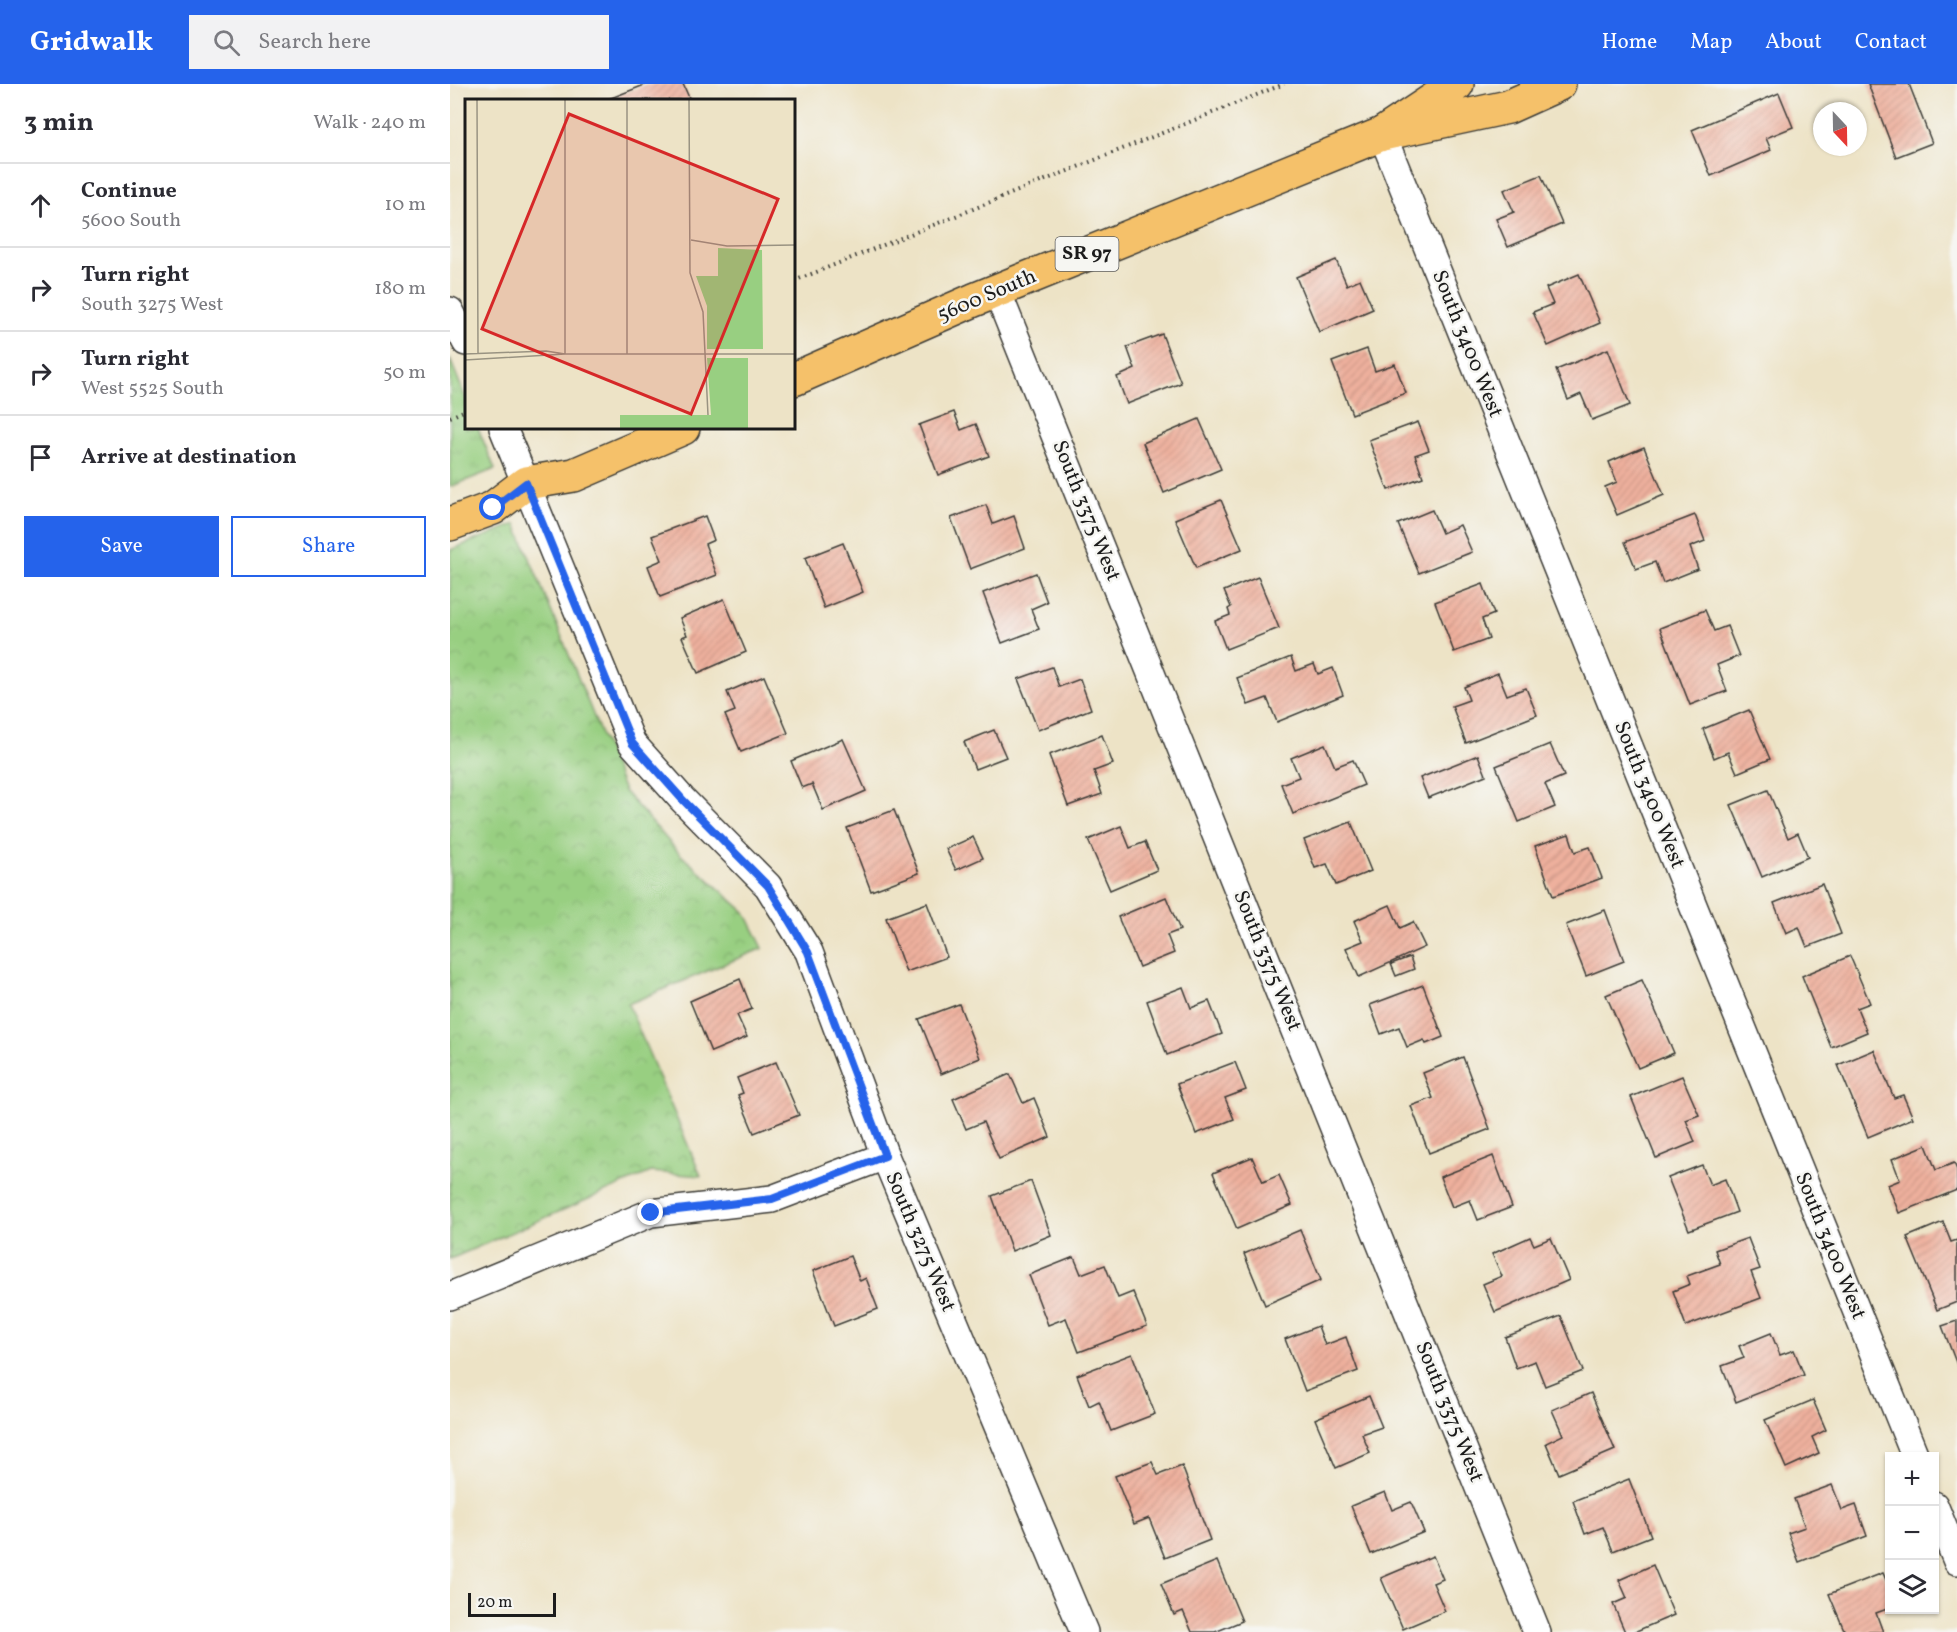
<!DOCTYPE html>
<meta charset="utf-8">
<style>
body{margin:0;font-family:Vollkorn,serif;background:#f2f2f3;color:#2b2b33}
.controls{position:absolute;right:18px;bottom:18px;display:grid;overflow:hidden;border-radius:0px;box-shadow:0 2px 4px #0004}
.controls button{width:54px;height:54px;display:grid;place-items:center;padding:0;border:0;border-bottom:2px solid #e1e1e2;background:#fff;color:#2b2b33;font:30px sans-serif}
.compass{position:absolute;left:1363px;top:18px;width:54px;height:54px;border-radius:50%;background:#fff;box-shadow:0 2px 4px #0004;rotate:158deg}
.scale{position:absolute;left:18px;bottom:15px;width:88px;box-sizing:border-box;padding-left:6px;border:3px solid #1c1c1c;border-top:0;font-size:16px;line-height:21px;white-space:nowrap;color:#1c1c1c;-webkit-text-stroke:4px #f6f6f2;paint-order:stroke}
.stop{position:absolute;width:18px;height:18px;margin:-14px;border:4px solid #2563eb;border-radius:50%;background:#fff}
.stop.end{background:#2563eb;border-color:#fff;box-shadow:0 2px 6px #0008}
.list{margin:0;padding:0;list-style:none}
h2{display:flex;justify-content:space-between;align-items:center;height:78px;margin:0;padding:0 24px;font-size:26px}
h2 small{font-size:20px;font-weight:400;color:#7c7c81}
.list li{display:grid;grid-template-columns:39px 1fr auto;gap:18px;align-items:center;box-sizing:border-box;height:84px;padding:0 24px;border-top:2px solid #e1e1e2}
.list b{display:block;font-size:22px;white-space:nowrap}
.list p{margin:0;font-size:20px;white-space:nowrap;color:#7c7c81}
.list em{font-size:20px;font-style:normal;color:#7c7c81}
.actions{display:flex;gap:12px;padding:18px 24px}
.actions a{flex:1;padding:14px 0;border:2px solid #2563eb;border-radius:0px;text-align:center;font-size:21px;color:#2563eb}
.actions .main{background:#2563eb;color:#fff}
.icon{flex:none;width:33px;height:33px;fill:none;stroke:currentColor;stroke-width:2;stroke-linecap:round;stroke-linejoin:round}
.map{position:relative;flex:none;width:1507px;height:1548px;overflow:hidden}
header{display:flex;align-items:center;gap:36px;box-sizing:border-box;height:84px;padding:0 30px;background:#2563eb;color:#fff}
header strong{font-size:28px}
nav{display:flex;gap:33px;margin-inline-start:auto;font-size:21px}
.search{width:420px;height:54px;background:#f2f2f3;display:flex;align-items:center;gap:15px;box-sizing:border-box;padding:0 21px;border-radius:0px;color:#7c7c81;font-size:22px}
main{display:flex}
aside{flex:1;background:#fff}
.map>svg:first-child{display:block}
.grass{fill:url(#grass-tufts);stroke:#5a764e;stroke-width:1.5}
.park{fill:url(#park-crowns);stroke:#5a764e;stroke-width:1.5}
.building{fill:url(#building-hatch)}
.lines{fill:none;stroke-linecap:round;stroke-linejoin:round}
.street-casing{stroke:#3b3a36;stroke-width:30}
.primary-casing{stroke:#3b3a36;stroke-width:36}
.path{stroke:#3b3a36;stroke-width:4;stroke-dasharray:1.5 4.5;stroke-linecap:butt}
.street{stroke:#fff;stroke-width:27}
.primary{stroke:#f5c16b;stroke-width:33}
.route{stroke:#2563eb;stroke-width:8}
.labels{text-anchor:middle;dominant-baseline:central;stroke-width:5;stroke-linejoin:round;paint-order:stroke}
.shield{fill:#f6f6f2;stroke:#5d5d5c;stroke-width:1.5}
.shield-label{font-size:20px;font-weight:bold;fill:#1c1c1c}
.street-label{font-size:21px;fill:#1c1c1c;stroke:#f6f6f2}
.inset-road{fill:none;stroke:#999382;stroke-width:1.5}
.view{fill:#d62828;fill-opacity:0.15;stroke:#d62828;stroke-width:3}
.inset-edge{fill:none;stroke:#1c1c1c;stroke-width:3}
</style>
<header>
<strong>Gridwalk</strong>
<div class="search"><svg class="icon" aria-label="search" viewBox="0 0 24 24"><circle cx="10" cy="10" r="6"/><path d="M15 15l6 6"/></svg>Search here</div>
<nav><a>Home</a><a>Map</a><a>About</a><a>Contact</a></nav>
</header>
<main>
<aside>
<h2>3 min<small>Walk · 240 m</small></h2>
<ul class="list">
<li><svg class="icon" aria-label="ahead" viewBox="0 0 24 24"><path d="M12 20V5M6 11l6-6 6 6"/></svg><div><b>Continue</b><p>5600 South</p></div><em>10 m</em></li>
<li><svg class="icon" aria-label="right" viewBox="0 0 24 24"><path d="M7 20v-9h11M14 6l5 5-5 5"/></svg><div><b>Turn right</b><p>South 3275 West</p></div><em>180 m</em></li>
<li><svg class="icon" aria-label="right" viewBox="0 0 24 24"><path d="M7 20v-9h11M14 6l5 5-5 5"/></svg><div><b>Turn right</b><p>West 5525 South</p></div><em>50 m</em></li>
<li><svg class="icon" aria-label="arrive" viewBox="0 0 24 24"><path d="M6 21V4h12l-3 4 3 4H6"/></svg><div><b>Arrive at destination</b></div></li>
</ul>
<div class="actions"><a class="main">Save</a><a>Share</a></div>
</aside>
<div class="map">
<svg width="1507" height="1548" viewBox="0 0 1507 1548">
<defs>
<pattern id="grass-tufts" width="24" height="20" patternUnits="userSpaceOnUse" patternTransform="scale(1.5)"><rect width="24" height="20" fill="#98cf81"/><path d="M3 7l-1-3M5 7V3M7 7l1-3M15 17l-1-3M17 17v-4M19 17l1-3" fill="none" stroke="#82b16f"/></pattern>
<pattern id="park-crowns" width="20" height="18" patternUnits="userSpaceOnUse" patternTransform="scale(1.5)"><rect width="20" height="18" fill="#98cf81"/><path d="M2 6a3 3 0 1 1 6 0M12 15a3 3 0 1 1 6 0" fill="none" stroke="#82b16f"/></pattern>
<pattern id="building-hatch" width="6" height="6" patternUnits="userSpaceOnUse" patternTransform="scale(1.5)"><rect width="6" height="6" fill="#eeb09d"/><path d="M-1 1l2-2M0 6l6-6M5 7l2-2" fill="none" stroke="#cc9787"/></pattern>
</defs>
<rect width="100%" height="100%" fill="#f6f6f2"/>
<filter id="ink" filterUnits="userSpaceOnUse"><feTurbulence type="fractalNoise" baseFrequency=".0167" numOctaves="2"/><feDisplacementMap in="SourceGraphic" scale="12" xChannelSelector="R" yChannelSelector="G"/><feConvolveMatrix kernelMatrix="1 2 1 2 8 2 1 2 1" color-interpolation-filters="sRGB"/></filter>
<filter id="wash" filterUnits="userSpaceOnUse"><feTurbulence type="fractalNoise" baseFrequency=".008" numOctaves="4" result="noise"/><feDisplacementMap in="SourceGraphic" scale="24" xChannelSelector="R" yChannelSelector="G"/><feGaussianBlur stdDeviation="1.35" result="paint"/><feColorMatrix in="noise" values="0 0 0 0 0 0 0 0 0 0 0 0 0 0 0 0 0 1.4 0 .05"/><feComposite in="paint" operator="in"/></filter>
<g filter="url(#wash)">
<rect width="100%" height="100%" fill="#ede3c6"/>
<!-- grass -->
<path class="grass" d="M 0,275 L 16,315 L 16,344 L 28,344 L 45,385 L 0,403 Z"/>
<!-- park -->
<path class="park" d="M 66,440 L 174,707 L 230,770 L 295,828 L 313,864 L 178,920 L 251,1092 L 201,1088 L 0,1175 L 0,466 Z"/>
<g id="blocks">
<!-- building -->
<g class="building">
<path d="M 197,0 L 233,0 L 240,16 L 156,16 Z"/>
<path d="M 1418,0 L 1459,0 L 1482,59 L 1446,73 Z"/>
<path d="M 1329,9 L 1343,43 L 1316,54 L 1321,66 L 1261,92 L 1242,46 Z"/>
<path d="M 1091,91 L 1112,140 L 1058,163 L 1046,135 L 1064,128 L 1054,106 Z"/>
<path d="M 886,176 L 897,201 L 910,195 L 923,225 L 869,248 L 846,193 Z"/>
<path d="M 1129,190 L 1150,239 L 1098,262 L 1083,228 L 1103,220 L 1096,204 Z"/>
<path d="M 712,250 L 731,299 L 677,320 L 667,293 L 685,285 L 677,263 Z"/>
<path d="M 917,265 L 925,287 L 945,280 L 956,309 L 902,330 L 882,278 Z"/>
<path d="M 1158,265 L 1180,321 L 1142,336 L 1131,310 L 1118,316 L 1106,286 Z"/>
<path d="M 504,328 L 511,346 L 526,340 L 539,372 L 488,391 L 469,341 Z"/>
<path d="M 749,335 L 771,385 L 714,409 L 693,359 Z"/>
<path d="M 968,338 L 979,366 L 965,371 L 973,393 L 938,406 L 919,356 Z"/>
<path d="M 1194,363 L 1214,411 L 1167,431 L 1155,403 L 1167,398 L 1159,378 Z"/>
<path d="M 771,416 L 792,465 L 746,484 L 725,435 Z"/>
<path d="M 536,421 L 543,440 L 564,432 L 575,464 L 520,485 L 501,434 Z"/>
<path d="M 982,426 L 992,449 L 1010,441 L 1022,468 L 969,489 L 948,440 Z"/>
<path d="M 1245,431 L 1255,457 L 1240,463 L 1248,485 L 1213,499 L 1205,478 L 1186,485 L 1175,458 Z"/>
<path d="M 255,432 L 264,456 L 255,460 L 267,491 L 210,513 L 198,482 L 212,476 L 202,452 Z"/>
<path d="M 393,459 L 413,508 L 374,524 L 355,474 Z"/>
<path d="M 586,489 L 597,518 L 581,525 L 589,545 L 552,559 L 533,509 Z"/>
<path d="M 808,493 L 829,544 L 776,565 L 765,537 L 780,531 L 778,525 L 781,523 L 774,507 Z"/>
<path d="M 1033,500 L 1044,530 L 1032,535 L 1039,555 L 1004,568 L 985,518 Z"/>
<path d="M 274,515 L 296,568 L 248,589 L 232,553 L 237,551 L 230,534 Z"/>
<path d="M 1255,526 L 1264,547 L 1277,542 L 1289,572 L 1267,581 L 1277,607 L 1240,621 L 1210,544 Z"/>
<path d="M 841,573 L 846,587 L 864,580 L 868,590 L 883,584 L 893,611 L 827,638 L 817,614 L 798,621 L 787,594 Z"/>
<path d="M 602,583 L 609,603 L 630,595 L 641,625 L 588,646 L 568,595 Z"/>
<path d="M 1048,589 L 1057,611 L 1076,604 L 1087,631 L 1016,659 L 1002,622 L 1019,616 L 1014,603 Z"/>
<path d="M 314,592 L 338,649 L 291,668 L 275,631 L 285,627 L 277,608 Z"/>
<path d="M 1299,626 L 1320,675 L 1287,689 L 1278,668 L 1264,674 L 1253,645 Z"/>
<path d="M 544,646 L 556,673 L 525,685 L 514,658 Z"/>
<path d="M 652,651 L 663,680 L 644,687 L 652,710 L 618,722 L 599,671 Z"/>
<path d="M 393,655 L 416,707 L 373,726 L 362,700 L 352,704 L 341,677 Z"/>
<path d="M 875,660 L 885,683 L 903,676 L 914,701 L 843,730 L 831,700 L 849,693 L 841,674 Z"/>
<path d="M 1100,660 L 1114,692 L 1095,700 L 1105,723 L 1069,738 L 1046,682 Z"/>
<path d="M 1028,671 L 1036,691 L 978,714 L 970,694 Z"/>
<path d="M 1318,706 L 1338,754 L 1348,749 L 1358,773 L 1312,793 L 1281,721 Z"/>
<path d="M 444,726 L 469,789 L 421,807 L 397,744 Z"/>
<path d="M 901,738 L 921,787 L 886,801 L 877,780 L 865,784 L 854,756 Z"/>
<path d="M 671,742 L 680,764 L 695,758 L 707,786 L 660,806 L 638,756 Z"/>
<path d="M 1119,750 L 1125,768 L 1140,763 L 1152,794 L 1103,812 L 1085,762 Z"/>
<path d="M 523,753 L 533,774 L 506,786 L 496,765 Z"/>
<path d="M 1372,800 L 1391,850 L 1357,863 L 1349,843 L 1336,849 L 1324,819 Z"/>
<path d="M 716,813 L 730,846 L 717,851 L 724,869 L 689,883 L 668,833 Z"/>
<path d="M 477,819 L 497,873 L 456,888 L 436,834 Z"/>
<path d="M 940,821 L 950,844 L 963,838 L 975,863 L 909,893 L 896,864 L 913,857 L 904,837 Z"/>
<path d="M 1155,826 L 1174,877 L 1136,892 L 1116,841 Z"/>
<path d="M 1400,872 L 1420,919 L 1407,924 L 1417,948 L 1381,963 L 1352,892 Z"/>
<path d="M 960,873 L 964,885 L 946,892 L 941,880 Z"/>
<path d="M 290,895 L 302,925 L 287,931 L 297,953 L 261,968 L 240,917 Z"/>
<path d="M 1192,896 L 1224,969 L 1188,984 L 1156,911 Z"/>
<path d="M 973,901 L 993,953 L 976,960 L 974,956 L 957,963 L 949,943 L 931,950 L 920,921 Z"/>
<path d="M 733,903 L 741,924 L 759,917 L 772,950 L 717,971 L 697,917 Z"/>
<path d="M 509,920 L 530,974 L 491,990 L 469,935 Z"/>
<path d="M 1424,966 L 1444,1014 L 1453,1011 L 1463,1034 L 1418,1053 L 1388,981 Z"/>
<path d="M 1013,973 L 1040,1045 L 979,1069 L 961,1022 L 983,1014 L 973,989 Z"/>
<path d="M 326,978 L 349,1031 L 304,1049 L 288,1011 L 293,1009 L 287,994 Z"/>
<path d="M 785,978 L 796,1006 L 775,1014 L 784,1035 L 746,1050 L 727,1000 Z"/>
<path d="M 560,990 L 573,1019 L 584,1014 L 600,1053 L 549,1075 L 533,1038 L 516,1045 L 503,1015 Z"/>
<path d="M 1232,992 L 1249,1031 L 1236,1036 L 1245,1058 L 1206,1074 L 1181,1013 Z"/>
<path d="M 1476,1061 L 1486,1086 L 1504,1079 L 1507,1086 L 1507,1106 L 1449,1129 L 1438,1101 L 1450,1096 L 1442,1075 Z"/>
<path d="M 1043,1072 L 1062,1123 L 1028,1136 L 1020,1116 L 1002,1123 L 990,1093 Z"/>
<path d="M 802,1073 L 813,1098 L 829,1091 L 842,1121 L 787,1145 L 763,1089 Z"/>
<path d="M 1252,1081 L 1260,1101 L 1275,1095 L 1287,1128 L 1239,1146 L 1218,1094 Z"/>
<path d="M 581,1097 L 601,1151 L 562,1167 L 542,1112 Z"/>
<path d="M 1493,1138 L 1501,1158 L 1507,1156 L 1507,1218 L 1487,1226 L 1457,1153 Z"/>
<path d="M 850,1146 L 871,1196 L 815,1221 L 794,1170 Z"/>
<path d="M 1080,1153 L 1084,1161 L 1101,1154 L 1119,1196 L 1045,1228 L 1033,1200 L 1052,1192 L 1042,1170 Z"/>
<path d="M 1298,1154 L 1310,1185 L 1301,1188 L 1311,1214 L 1236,1242 L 1223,1207 L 1240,1200 L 1237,1192 L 1270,1180 L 1265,1166 Z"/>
<path d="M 400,1172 L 410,1197 L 416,1194 L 428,1225 L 384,1242 L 363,1187 Z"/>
<path d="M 624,1173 L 631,1190 L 655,1181 L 668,1214 L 683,1208 L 697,1242 L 629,1268 L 616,1234 L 598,1241 L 579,1191 Z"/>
<path d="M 1111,1232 L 1133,1287 L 1095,1302 L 1085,1277 L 1066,1284 L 1055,1253 Z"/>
<path d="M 1507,1237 L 1507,1281 L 1492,1242 Z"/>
<path d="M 868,1242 L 875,1261 L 896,1253 L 908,1287 L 855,1307 L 835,1255 Z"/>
<path d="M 1321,1249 L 1330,1271 L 1344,1266 L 1354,1291 L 1286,1318 L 1272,1282 L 1294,1274 L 1289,1262 Z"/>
<path d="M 682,1270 L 705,1330 L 661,1347 L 649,1317 L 639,1322 L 627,1291 Z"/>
<path d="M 1141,1309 L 1165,1366 L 1109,1390 L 1096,1359 L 1113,1351 L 1102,1326 Z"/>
<path d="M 919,1312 L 932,1343 L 912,1350 L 920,1369 L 886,1384 L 865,1335 Z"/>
<path d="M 1363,1316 L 1376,1346 L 1362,1353 L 1369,1369 L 1336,1384 L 1315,1336 Z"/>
<path d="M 702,1378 L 708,1391 L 732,1382 L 760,1456 L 715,1474 L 699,1434 L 684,1440 L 665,1392 Z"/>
<path d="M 1179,1395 L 1201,1452 L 1163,1467 L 1153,1443 L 1135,1450 L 1123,1417 Z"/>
<path d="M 1382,1401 L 1392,1426 L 1406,1421 L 1417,1452 L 1349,1478 L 1338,1449 L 1355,1443 L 1344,1415 Z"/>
<path d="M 935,1408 L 942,1426 L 961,1418 L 974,1448 L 921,1470 L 901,1422 Z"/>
<path d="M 983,1472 L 993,1495 L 983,1499 L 995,1527 L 953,1545 L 931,1494 Z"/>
<path d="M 767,1477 L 792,1537 L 765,1548 L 742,1548 L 733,1527 L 724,1531 L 711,1500 Z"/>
<path d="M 1203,1481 L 1224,1531 L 1184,1548 L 1175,1548 L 1163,1520 L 1177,1514 L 1169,1496 Z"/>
<path d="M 1433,1489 L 1440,1505 L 1440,1524 L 1426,1529 L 1433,1548 L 1395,1548 L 1379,1510 Z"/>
</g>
</g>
</g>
<g filter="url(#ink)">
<use href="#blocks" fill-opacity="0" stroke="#3b3a36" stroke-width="1.5"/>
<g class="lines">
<!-- street casing -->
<g class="street-casing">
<g id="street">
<path d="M 932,50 L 1465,1372"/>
<path d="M 547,207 L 1087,1548"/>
<path d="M 0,227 L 16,258"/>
<path d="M 53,344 L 182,659 L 232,715 L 318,802 L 359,868 L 435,1072 L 634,1548"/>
<path d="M 0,1212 L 201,1129 L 322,1115 L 435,1072"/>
<path d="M 1484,1421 L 1507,1477"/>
</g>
</g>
<!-- primary casing -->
<g class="primary-casing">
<g id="primary">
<path d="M 1007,0 L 932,50 L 1058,23 L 1109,0"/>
<path d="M 344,295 L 524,216 L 932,50"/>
<path d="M 0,440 L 43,424 L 76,399 L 124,391 L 233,344"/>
</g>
</g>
<!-- path -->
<g class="path">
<path d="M 344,197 L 834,0"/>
<path d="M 0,333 L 16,326"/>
</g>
<!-- street -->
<use href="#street" class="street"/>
<!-- primary -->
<use href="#primary" class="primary"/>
</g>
</g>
<g class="lines" filter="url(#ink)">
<!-- route -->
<path class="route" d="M 43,424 L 76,399 L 182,659 L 232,715 L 318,802 L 358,868 L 435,1072 L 322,1115 L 201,1129"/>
</g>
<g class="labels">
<!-- shield labels -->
<rect class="shield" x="605.5" y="153" width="63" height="34" rx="4.5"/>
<g class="shield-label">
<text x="637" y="170">SR 97</text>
</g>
<!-- street labels -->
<g class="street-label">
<text transform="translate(537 212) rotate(-23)">5600 South</text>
<text transform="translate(1017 260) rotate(68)">South 3400 West</text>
<text transform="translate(636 427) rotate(68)">South 3375 West</text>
<text transform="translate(1199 711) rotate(68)">South 3400 West</text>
<text transform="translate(817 877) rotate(68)">South 3375 West</text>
<text transform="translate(470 1158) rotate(67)">South 3275 West</text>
<text transform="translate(1380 1162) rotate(68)">South 3400 West</text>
<text transform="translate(999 1328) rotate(68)">South 3375 West</text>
</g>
</g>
<!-- overview -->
<g transform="translate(15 15)">
<rect width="330" height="330" fill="#ede3c6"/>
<path d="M 242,259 L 283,259 L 283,330 L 155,330 L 155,316 L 246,316 Z" fill="#98cf81"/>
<path d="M 253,149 L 297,151 L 298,250 L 242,250 L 242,207 L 231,177 L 253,177 Z" fill="#98cf81"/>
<path class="inset-road" d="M 12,0 L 13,254M 224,0 L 225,174 L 238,213 L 243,316M 226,141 L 262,147 L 330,146M 0,255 L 81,252 L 100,255 L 0,261M 100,255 L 100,0M 100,255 L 330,255M 162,255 L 162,0"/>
<path class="view" d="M 104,15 L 313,100 L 226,315 L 17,230 Z"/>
<rect width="330" height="330" class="inset-edge"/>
</g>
</svg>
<div class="controls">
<button>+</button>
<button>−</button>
<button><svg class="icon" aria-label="layers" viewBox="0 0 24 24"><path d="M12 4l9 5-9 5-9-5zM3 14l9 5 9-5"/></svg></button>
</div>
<svg class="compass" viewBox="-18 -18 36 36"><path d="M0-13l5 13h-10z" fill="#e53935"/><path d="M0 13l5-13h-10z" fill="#7c7c81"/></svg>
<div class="scale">20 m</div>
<div class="stop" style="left:43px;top:424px"></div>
<div class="stop end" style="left:201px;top:1129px"></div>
</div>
</main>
